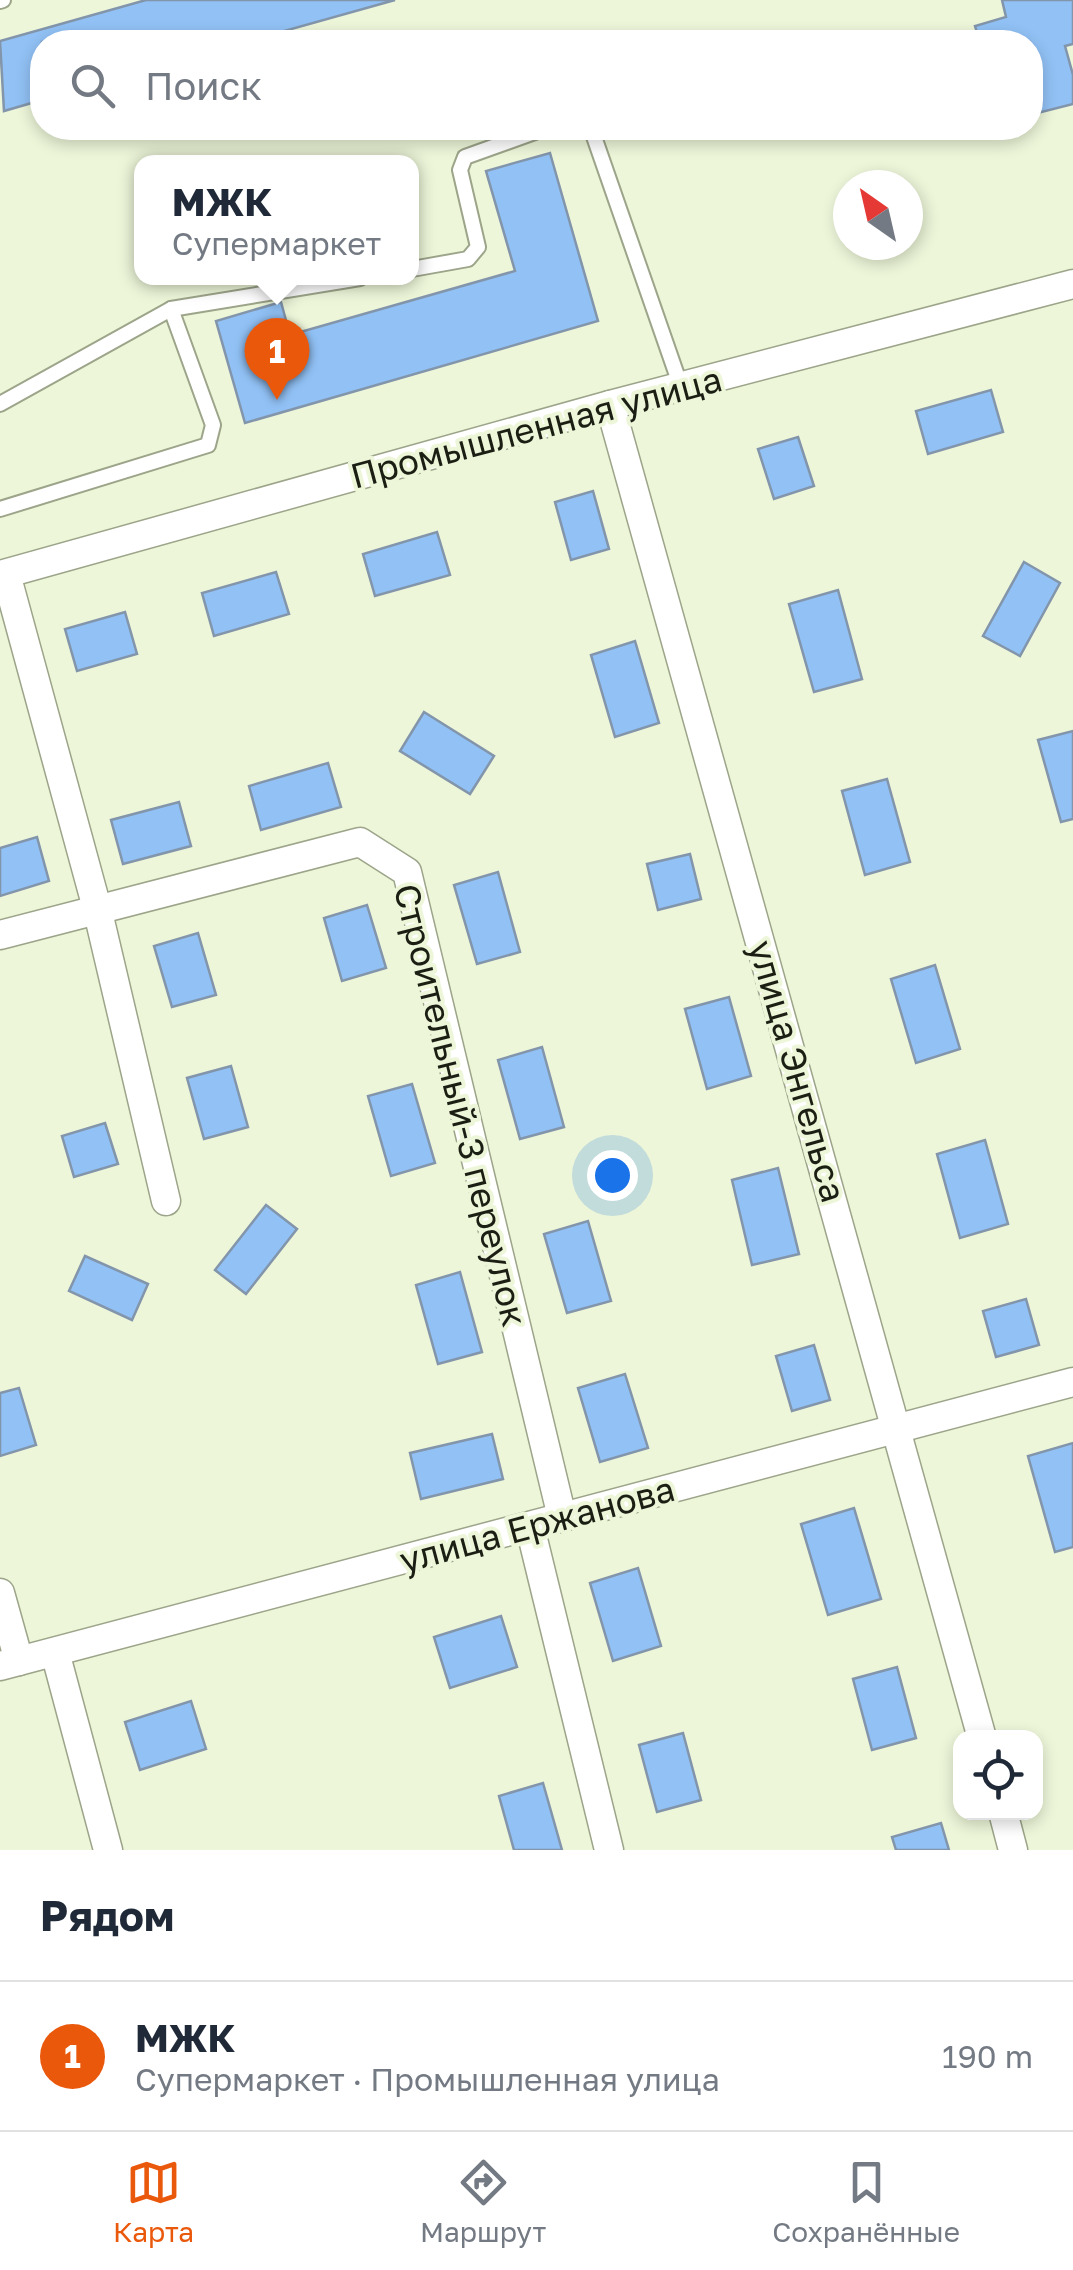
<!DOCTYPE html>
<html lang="ru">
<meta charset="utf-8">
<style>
body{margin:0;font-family:"Golos Text",sans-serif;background:#f6f6f7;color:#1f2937}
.controls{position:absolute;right:30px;bottom:30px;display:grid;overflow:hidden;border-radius:20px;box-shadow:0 5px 15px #0003}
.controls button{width:90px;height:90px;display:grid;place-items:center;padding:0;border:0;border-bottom:2px solid #e0e1e3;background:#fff;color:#1f2937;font:50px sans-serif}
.compass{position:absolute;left:833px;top:170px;width:90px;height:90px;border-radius:50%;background:#fff;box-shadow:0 5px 15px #0003;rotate:326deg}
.you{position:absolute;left:612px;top:1175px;width:35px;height:35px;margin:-25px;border:8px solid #fff;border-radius:50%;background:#1a73e8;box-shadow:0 0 0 15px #1a73e833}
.badge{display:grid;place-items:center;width:65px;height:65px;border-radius:50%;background:#ea580c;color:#fff;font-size:32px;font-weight:700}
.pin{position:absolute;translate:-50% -82px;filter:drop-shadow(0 2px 5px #0008)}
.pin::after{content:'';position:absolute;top:52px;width:35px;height:30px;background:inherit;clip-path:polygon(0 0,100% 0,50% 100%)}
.popup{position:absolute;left:134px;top:155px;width:285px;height:130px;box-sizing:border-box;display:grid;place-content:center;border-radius:20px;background:#fff;filter:drop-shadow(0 2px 8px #0005);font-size:32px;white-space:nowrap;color:#747a83}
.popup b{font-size:38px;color:#1f2937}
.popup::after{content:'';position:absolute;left:50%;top:100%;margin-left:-20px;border:20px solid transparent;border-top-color:#fff}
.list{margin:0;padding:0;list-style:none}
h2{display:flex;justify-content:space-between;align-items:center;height:130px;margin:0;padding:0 40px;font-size:42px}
h2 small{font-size:32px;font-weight:400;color:#747a83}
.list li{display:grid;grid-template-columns:65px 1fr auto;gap:30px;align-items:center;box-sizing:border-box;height:150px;padding:0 40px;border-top:2px solid #e0e1e3}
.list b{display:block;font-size:38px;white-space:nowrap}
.list p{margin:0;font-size:32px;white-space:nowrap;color:#747a83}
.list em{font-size:32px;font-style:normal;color:#747a83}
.icon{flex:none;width:55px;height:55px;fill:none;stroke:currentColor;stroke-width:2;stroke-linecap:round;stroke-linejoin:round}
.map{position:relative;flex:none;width:1073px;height:1850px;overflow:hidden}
.search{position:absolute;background:#fff;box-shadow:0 5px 15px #0003;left:30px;right:30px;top:30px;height:110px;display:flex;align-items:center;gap:25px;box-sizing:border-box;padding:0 35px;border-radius:40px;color:#747a83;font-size:38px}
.sheet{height:280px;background:#fff}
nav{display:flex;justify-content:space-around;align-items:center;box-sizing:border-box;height:140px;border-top:2px solid #e0e1e3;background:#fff;font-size:28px;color:#747a83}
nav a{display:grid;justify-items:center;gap:5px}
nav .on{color:#ea580c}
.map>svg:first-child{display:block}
.building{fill:#91c1f5;stroke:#8295ab;stroke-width:2.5}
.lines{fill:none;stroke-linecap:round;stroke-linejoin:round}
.lane-casing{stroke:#9ca489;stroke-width:18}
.street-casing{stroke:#9ca489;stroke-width:31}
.lane{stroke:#fff;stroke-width:14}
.street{stroke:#fff;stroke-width:28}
.labels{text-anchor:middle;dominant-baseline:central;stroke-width:8;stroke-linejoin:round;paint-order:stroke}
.street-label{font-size:35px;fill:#1b1e13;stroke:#edf6d9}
</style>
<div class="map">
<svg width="1073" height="1850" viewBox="0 0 1073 1850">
<rect width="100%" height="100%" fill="#edf6d9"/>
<!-- building -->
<g class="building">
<path d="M 146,0 L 395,0 L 245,42 L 42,42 L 42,100 L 4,111 L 0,41 Z"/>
<path d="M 1002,0 L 1073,0 L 1073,44 L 1065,46 L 1073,75 L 1073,104 L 1030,115 L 1030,42 L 980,42 L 975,26 L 1006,17 Z"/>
<path d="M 550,153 L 598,321 L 245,423 L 216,321 L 281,302 L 290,335 L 515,271 L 486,171 Z"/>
<path d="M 991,390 L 1003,432 L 928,454 L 916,411 Z"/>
<path d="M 798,437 L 814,486 L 774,499 L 758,449 Z"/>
<path d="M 593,491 L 609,549 L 571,560 L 555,502 Z"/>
<path d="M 437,532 L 450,575 L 375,596 L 363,554 Z"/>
<path d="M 1024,562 L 1060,583 L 1020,656 L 983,636 Z"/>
<path d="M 276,572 L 289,614 L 214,636 L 202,593 Z"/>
<path d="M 838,590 L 862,679 L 814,692 L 789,604 Z"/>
<path d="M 125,612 L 137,654 L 77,671 L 65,629 Z"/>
<path d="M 635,641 L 659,723 L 615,737 L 591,655 Z"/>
<path d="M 424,712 L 494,756 L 470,794 L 400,751 Z"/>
<path d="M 1073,731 L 1073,819 L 1061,822 L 1038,740 Z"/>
<path d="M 328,763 L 341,807 L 261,830 L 249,786 Z"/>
<path d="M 887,779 L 910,862 L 865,875 L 842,791 Z"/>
<path d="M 179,802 L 191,846 L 123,864 L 111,820 Z"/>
<path d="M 37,837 L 49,881 L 0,896 L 0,848 Z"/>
<path d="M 690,854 L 701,899 L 658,910 L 647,864 Z"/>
<path d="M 498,872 L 520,952 L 477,964 L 454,885 Z"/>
<path d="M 367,905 L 386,968 L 342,981 L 324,918 Z"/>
<path d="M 198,933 L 216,995 L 172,1007 L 154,946 Z"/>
<path d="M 935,965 L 960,1049 L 916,1063 L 891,979 Z"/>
<path d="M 729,997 L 751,1076 L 707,1089 L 685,1009 Z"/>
<path d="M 542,1047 L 564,1127 L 520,1139 L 498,1060 Z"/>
<path d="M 231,1066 L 248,1127 L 204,1139 L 187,1078 Z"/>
<path d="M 412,1084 L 435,1163 L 391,1176 L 368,1096 Z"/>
<path d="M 105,1123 L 118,1164 L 74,1177 L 62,1136 Z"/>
<path d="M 985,1140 L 1008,1224 L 960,1238 L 937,1154 Z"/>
<path d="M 778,1168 L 799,1254 L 752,1265 L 732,1180 Z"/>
<path d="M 266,1205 L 297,1229 L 246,1294 L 215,1270 Z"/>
<path d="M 588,1221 L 611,1301 L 567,1313 L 544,1234 Z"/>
<path d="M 85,1256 L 148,1284 L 132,1320 L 69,1291 Z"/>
<path d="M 460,1272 L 482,1352 L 438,1364 L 416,1285 Z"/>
<path d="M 1026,1299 L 1039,1345 L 996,1357 L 983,1311 Z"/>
<path d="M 814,1345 L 830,1400 L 792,1411 L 776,1356 Z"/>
<path d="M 625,1374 L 648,1448 L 600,1462 L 578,1388 Z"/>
<path d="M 19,1388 L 36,1445 L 0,1456 L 0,1393 Z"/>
<path d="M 492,1434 L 503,1479 L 421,1499 L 410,1453 Z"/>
<path d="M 1073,1443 L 1073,1547 L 1055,1552 L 1028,1456 Z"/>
<path d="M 854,1508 L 881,1599 L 828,1615 L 801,1524 Z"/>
<path d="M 638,1568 L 661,1646 L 613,1661 L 590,1583 Z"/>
<path d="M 501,1616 L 517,1667 L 450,1688 L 434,1637 Z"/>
<path d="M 897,1667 L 916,1738 L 872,1750 L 853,1679 Z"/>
<path d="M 191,1701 L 206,1749 L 140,1770 L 125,1722 Z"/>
<path d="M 683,1733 L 701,1800 L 657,1812 L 639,1745 Z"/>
<path d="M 543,1783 L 562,1850 L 514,1850 L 499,1796 Z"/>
<path d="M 941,1823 L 949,1850 L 896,1850 L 892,1837 Z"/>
</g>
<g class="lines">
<!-- lane casing -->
<g class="lane-casing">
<g id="lane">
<path d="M 0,1 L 3,0"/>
<path d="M 591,128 L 681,387"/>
<path d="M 412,269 L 468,259 L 478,247 L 460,170 L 465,157 L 546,128"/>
<path d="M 0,404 L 171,309 L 360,278"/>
<path d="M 0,509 L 208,445 L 213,425 L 171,309"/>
</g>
</g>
<!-- street casing -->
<g class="street-casing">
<g id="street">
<path d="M 610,405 L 982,1738"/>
<path d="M 6,574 L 97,908 L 166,1201"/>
<path d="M 0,575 L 610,405 L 1073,284"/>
<path d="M 0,935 L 360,842 L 407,872 L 562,1517"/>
<path d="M 530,1527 L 609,1850"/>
<path d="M 0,1593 L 19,1661"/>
<path d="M 55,1652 L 108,1850"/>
<path d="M 0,1666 L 1073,1382"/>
<path d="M 1003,1812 L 1013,1850"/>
</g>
</g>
<!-- lane -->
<use href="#lane" class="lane"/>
<!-- street -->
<use href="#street" class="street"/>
</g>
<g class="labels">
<!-- street labels -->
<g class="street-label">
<text transform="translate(536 427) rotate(-15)">Промышленная улица</text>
<text transform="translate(798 1071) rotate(74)">улица Энгельса</text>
<text transform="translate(461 1105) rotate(76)">Строительный-3 переулок</text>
<text transform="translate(537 1524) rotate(-15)">улица Ержанова</text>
</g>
</g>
</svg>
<div class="controls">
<button><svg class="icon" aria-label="locate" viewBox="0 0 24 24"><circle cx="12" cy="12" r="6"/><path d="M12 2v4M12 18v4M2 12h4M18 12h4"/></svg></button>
</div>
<svg class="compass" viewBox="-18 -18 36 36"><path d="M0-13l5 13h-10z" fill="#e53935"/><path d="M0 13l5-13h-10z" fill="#747a83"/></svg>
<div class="you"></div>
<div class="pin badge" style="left:277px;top:400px">1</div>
<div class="popup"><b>МЖК</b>Супермаркет</div>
<div class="search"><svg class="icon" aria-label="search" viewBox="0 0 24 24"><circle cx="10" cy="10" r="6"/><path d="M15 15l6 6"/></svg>Поиск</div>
</div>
<section class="sheet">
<h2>Рядом<small></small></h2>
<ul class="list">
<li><span class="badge">1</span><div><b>МЖК</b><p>Супермаркет · Промышленная улица</p></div><em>190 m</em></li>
</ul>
</section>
<nav>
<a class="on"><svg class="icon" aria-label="map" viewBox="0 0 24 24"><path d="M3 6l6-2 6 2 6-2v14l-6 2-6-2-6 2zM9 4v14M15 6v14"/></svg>Карта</a>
<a><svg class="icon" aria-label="directions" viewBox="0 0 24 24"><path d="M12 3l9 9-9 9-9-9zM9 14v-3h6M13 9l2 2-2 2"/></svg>Маршрут</a>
<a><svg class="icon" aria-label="saved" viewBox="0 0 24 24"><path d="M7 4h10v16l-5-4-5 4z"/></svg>Сохранённые</a>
</nav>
